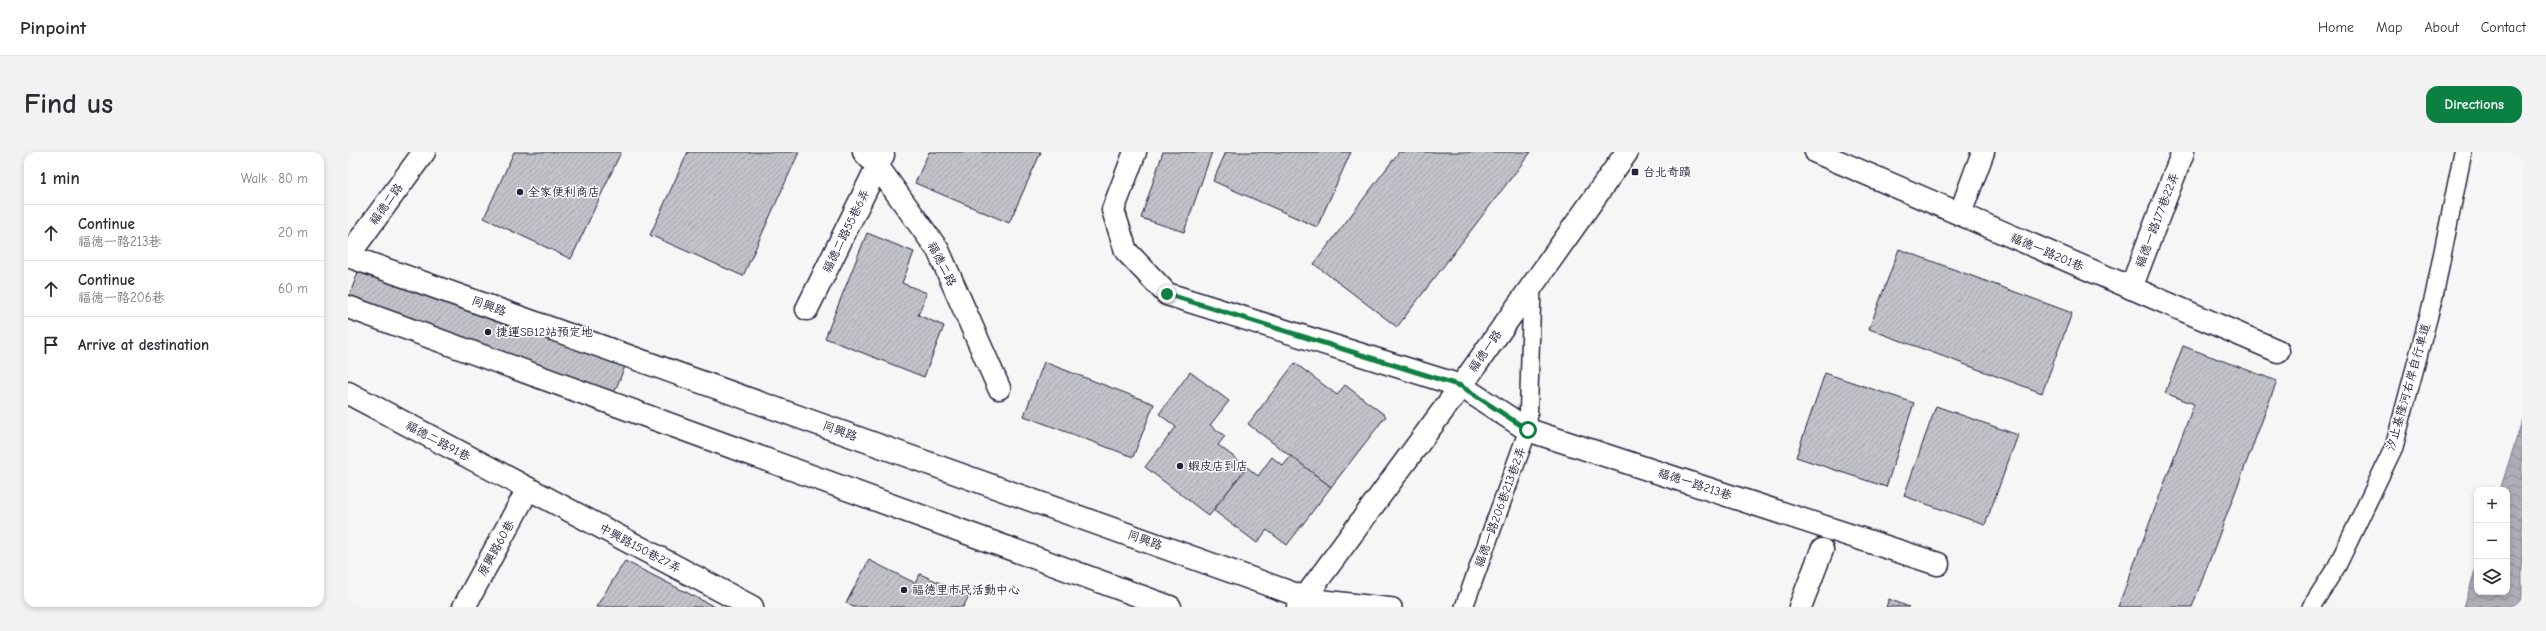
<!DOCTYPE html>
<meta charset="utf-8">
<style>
body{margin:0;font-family:"Comic Neue","LXGW WenKai TC",sans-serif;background:#f2f2f3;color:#2b2b33}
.controls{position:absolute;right:12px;bottom:12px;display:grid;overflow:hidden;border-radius:8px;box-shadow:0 2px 6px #0003}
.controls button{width:36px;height:36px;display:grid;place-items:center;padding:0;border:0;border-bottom:1px solid #e1e1e2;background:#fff;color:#2b2b33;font:20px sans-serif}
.stop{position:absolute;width:12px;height:12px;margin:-9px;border:3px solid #0b8043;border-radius:50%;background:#fff}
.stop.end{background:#0b8043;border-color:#fff;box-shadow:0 1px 4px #0008}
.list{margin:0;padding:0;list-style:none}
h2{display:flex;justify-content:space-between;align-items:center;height:52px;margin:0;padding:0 16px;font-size:17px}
h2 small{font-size:13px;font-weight:400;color:#7c7c81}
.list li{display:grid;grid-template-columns:26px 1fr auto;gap:12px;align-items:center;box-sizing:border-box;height:56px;padding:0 16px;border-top:1px solid #e1e1e2}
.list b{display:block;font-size:15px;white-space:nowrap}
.list p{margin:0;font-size:13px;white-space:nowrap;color:#7c7c81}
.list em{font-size:13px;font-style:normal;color:#7c7c81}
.icon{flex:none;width:22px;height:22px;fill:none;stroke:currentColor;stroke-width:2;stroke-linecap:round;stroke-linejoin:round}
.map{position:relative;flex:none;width:2174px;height:455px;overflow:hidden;border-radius:12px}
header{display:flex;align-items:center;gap:24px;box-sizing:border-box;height:56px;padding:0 20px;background:#fff;border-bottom:1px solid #e1e1e2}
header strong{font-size:19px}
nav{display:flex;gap:22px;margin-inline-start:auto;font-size:14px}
.intro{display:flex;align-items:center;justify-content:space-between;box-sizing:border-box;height:96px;padding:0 24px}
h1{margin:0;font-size:28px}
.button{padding:10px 18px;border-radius:12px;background:#0b8043;color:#fff;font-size:14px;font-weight:700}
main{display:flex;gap:24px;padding:0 24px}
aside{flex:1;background:#fff;border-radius:12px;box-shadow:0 2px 6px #0003}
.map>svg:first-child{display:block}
.water{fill:url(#water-waves);stroke:#767685}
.building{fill:url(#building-hatch);stroke:#22223b}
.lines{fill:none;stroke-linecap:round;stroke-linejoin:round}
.lane-casing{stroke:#22223b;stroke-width:20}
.street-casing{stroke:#22223b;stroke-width:25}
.secondary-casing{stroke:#22223b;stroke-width:25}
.lane{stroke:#fff;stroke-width:17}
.street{stroke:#fff;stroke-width:22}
.secondary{stroke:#fff;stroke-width:22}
.route{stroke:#0b8043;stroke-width:5}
.poi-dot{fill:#22223b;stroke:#fff;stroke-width:1.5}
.labels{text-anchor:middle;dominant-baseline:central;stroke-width:3;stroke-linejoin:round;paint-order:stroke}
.poi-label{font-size:12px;fill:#22223b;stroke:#fff;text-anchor:start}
.street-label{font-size:12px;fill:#22223b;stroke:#fff}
</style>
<header>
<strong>Pinpoint</strong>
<nav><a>Home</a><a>Map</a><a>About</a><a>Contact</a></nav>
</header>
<div class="intro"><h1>Find us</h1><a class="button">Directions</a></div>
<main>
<aside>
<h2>1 min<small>Walk · 80 m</small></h2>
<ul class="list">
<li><svg class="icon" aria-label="ahead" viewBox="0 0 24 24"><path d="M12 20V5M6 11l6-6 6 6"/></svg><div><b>Continue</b><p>福德一路213巷</p></div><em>20 m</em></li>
<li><svg class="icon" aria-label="ahead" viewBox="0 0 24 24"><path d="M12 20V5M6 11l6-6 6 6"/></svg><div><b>Continue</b><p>福德一路206巷</p></div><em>60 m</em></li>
<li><svg class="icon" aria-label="arrive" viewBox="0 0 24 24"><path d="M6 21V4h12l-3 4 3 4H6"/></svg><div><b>Arrive at destination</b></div></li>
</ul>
</aside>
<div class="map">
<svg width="2174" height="455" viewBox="0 0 2174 455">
<defs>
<pattern id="water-waves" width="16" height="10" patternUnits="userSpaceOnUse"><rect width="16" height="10" fill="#aeaeb7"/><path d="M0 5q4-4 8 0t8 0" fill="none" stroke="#8d8d96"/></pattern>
<pattern id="building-hatch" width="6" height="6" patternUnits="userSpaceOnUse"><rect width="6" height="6" fill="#c2c2c9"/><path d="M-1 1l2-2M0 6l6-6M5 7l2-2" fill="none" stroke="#a6a6ae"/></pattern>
</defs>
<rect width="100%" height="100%" fill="#f6f6f7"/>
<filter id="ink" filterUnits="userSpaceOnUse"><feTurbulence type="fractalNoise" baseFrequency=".025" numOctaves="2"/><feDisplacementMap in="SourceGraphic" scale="8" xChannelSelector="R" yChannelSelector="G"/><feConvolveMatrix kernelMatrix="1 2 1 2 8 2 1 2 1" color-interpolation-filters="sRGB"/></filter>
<g filter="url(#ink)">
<!-- water -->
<path class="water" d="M 2174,269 L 2174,455 L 2116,455 L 2129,412 L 2129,440 L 2159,440 L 2159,338 L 2152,338 Z"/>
<!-- building -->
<g class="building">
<path d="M 166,0 L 273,0 L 223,107 L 136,66 Z"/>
<path d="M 340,0 L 451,0 L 395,124 L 302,83 Z"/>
<path d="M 581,0 L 693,0 L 661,71 L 567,31 Z"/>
<path d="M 815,0 L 864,0 L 836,80 L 793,66 Z"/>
<path d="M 878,0 L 1003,0 L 969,75 L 865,29 Z"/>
<path d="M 1051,0 L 1183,0 L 1049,175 L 966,112 Z"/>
<path d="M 519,81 L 566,100 L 554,131 L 579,141 L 570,163 L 596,174 L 576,225 L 477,186 Z"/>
<path d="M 1551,97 L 1724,161 L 1694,241 L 1521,177 Z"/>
<path d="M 13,112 L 280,207 L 264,246 L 0,147 Z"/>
<path d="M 1835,194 L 1929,229 L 1844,455 L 1770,455 L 1846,252 L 1817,241 Z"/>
<path d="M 696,210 L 806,252 L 785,305 L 676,264 Z"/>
<path d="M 947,211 L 989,243 L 997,233 L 1038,264 L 983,335 L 900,272 Z"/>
<path d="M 842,220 L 881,249 L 862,273 L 877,284 L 870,293 L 899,315 L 861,364 L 797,315 L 828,275 L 811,262 Z"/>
<path d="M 1477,221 L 1566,251 L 1538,335 L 1448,305 Z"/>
<path d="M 1588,254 L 1670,283 L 1637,373 L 1556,344 Z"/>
<path d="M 943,304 L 983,335 L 939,393 L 919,378 L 909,391 L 865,358 L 899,315 L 910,324 L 924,305 L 935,314 Z"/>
<path d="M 521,408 L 567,431 L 572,422 L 621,444 L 615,455 L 505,455 L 498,451 Z"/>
<path d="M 277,409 L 367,455 L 248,455 Z"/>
<path d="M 1541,447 L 1561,455 L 1538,455 Z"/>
</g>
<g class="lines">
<!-- lane casing -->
<g class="lane-casing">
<g id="lane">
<path d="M 968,446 L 1045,455"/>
<path d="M 1116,455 L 1180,278 L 1184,134"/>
<path d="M 1963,455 L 1989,414 L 2046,295 L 2086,144 L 2115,0"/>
</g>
</g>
<!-- street casing -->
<g class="street-casing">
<g id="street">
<path d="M 516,0 L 530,15 L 590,98 L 651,236"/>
<path d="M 787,0 L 765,58 L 778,99 L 819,142 L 1113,234 L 1180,278 L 1590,412"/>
<path d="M 1468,0 L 1930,199"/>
<path d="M 1612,62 L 1635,0"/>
<path d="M 1783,136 L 1835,0"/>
<path d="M 459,157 L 535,3"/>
<path d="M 0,241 L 404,455"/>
<path d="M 116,455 L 180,337"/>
<path d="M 1452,455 L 1474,398"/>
</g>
</g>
<!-- secondary casing -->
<g class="secondary-casing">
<g id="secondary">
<path d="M 0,104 L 983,455"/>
<path d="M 0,104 L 76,0"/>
<path d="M 0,155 L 822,455"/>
<path d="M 950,455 L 1113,234 L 1279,0"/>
</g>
</g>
<!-- lane -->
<use href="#lane" class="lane"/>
<!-- street -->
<use href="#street" class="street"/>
<!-- secondary -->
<use href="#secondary" class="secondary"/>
</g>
</g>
<g class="lines" filter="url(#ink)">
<!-- route -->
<path class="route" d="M 819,142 L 1113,234 L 1180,278"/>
</g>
<!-- markers -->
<g class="poi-dot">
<rect x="1283" y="16" width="8" height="8" rx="2"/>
<circle cx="172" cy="40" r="4"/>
<circle cx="140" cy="180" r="4"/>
<circle cx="832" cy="314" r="4"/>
<circle cx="556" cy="438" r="4"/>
</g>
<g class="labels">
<!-- poi labels -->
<g class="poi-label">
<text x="1295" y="20">台北奇蹟</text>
<text x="180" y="40">全家便利商店</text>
<text x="148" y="180">捷運SB12站預定地</text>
<text x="840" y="314">蝦皮店到店</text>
<text x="564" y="438">福德里市民活動中心</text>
</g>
<!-- street labels -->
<g class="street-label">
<text transform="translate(38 52) rotate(-54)">福德二路</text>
<text transform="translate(1809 68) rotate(-69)">福德一路177巷22弄</text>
<text transform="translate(498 79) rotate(-64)">福德二路55巷6弄</text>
<text transform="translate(1699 100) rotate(23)">福德一路201巷</text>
<text transform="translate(594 112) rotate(63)">福德二路</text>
<text transform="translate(141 154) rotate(20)">同興路</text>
<text transform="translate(1137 199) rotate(-55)">福德一路</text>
<text transform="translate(2060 235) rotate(-74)">汐止基隆河右岸自行車道</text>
<text transform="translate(492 279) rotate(20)">同興路</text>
<text transform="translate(90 289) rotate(28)">福德二路91巷</text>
<text transform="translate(1347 332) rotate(18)">福德一路213巷</text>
<text transform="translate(1152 355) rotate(-70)">福德一路206巷213巷2弄</text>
<text transform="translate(797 388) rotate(20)">同興路</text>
<text transform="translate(148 396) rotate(-61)">原興路60巷</text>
<text transform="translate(292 396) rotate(28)">中興路150巷27弄</text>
</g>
</g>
</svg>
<div class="controls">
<button>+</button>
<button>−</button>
<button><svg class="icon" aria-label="layers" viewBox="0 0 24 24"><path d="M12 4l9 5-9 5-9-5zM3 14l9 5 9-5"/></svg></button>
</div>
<div class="stop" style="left:1180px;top:278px"></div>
<div class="stop end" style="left:819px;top:142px"></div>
</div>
</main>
